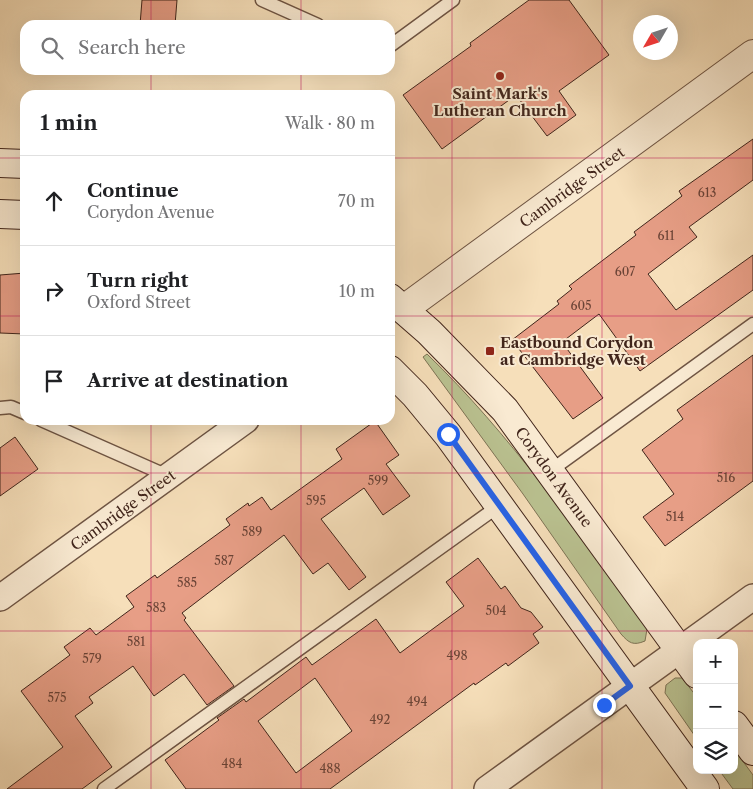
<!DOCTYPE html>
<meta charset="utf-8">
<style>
body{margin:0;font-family:"Libre Caslon Text",serif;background:#f2f2f2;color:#202124}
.controls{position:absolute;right:15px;bottom:15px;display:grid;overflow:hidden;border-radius:10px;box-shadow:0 5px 20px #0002}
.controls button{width:45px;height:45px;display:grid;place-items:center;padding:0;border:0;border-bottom:1px solid #e0e0e0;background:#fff;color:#202124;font:25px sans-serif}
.compass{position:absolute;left:633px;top:15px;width:45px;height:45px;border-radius:50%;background:#fff;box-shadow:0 5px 20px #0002;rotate:231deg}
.stop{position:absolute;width:15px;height:15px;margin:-11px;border:4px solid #2563eb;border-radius:50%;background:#fff}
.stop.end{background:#2563eb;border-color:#fff;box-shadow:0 1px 5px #0008}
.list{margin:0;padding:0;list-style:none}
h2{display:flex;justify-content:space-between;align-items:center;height:65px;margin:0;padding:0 20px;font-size:21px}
h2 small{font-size:16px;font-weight:400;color:#757577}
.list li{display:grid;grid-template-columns:32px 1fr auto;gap:15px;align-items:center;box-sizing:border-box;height:90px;padding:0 20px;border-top:1px solid #e0e0e0}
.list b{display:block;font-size:19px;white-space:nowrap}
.list p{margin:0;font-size:16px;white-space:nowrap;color:#757577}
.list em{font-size:16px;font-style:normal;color:#757577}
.icon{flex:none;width:28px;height:28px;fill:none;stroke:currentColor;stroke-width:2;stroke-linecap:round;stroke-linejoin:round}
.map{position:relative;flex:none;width:753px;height:789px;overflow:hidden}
.search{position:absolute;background:#fff;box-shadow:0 5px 20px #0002;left:20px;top:20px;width:375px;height:55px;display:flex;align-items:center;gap:12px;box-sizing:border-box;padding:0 18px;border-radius:15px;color:#757577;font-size:19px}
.panel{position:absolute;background:#fff;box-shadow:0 5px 20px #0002;left:20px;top:90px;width:375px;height:335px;border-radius:15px}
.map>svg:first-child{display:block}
.green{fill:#bac291;stroke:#7e7456}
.building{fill:#e79e86;stroke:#41251b;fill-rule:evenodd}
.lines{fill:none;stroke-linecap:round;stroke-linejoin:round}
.service-casing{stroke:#6e5443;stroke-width:15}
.minor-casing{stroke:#6e5443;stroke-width:28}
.tertiary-casing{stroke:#6e5443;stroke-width:30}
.secondary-casing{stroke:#41251b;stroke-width:30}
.service{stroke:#f9ead2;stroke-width:12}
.minor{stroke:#f9ead2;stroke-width:25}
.tertiary{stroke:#f9ead2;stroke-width:28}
.secondary{stroke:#f9ead2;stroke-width:28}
.route{stroke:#2563eb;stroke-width:6}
.grid{fill:none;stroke:#c2185b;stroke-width:1;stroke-opacity:0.55}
.poi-dot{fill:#8f2418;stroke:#f9ead2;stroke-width:2}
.labels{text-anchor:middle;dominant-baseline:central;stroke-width:4;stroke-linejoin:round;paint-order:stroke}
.number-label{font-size:12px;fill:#6a4336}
.poi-label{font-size:15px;font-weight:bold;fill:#41251b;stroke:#f9ead2}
.street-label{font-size:15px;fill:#41251b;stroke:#f9ead2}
</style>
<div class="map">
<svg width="753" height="789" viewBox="0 0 753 789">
<rect width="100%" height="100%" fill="#f6dfba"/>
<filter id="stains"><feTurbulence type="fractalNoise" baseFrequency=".004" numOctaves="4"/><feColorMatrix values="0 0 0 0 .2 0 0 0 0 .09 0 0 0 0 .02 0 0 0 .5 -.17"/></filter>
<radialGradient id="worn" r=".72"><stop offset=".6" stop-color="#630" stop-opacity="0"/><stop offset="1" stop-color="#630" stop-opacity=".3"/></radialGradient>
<!-- green -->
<g class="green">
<path d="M 427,354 C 510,434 574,527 641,619 L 647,629 L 645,641 C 633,646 629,643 621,634 L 523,494 L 423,357 Z"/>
<path d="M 675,678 L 682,678 L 697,697 L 697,739 L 665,693 L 666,685 Z"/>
<path d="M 734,749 L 753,775 L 753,789 L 733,789 L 719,770 L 734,770 Z"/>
</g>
<!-- building -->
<g class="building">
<path d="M 142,0 L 177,0 L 175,25 L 140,25 Z"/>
<path d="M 529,0 L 569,0 L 609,55 L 559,91 L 576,115 L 547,136 L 516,95 L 442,149 L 403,95 L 471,46 L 470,43 Z"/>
<path d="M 753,139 L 753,180 L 689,227 L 697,237 L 648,274 L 676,310 L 753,255 L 753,290 L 640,371 L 599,314 L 562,342 L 603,398 L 573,419 L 512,340 L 559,304 L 557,301 L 572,289 L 569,286 L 636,235 L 634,232 L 682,196 L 679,191 Z"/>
<path d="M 25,273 L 25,334 L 0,333 L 0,275 Z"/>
<path d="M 753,355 L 753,481 L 665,546 L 643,517 L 674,494 L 642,450 L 683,419 L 677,410 Z"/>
<path d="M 375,421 L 399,455 L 386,464 L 410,496 L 383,515 L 364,488 L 321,519 L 366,577 L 349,590 L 328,563 L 313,574 L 284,535 L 182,613 L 186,618 L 184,620 L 234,686 L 207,705 L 184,674 L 154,696 L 133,666 L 89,697 L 93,703 L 75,716 L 112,767 L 82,789 L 7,789 L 63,747 L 21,691 L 70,655 L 64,647 L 90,628 L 96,635 L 134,607 L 126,596 L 155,575 L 157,578 L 230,525 L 226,519 L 248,503 L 249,506 L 262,497 L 271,510 L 342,459 L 336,449 Z"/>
<path d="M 15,437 L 38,469 L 0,496 L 0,448 Z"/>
<path d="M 478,558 L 501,589 L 505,586 L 521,608 L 531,612 L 543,627 L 533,634 L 539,643 L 508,666 L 506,663 L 475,685 L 474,683 L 330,789 L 186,789 L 165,760 L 219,720 L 217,718 L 244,699 L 246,702 L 306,657 L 312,665 L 376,619 L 400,653 L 464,606 L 446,582 ZM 315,678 L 352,731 L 296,773 L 258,721 Z"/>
</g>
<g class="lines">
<!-- service casing -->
<g class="service-casing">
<g id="service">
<path d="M 262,0 L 318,25"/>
<path d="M 390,46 L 453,0"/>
<path d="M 0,408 L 11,407 L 25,413"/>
<path d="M 41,420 L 170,477"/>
<path d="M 550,471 L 753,324"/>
<path d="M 104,789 L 500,505"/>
</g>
</g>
<!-- minor casing -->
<g class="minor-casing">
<g id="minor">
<path d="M 0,598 L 246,420"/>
<path d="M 487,789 L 753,597"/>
</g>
</g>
<!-- tertiary casing -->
<g class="tertiary-casing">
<path id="tertiary" d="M 404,309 L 753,54"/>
</g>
<!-- secondary casing -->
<g class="secondary-casing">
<g id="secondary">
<path d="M 0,163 L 25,164"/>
<path d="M 0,214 L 25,215"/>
<path d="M 390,298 L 429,332 L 505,410 L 697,674"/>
<path d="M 390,370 L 415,395 L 448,435 L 705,789"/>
<path d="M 734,725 L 753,751"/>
</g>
</g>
<!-- service -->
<use href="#service" class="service"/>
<!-- minor -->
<use href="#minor" class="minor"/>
<!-- tertiary -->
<use href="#tertiary" class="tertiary"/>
<!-- secondary -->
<use href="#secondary" class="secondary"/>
</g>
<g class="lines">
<!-- route -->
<path class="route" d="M 448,434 L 630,686 L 604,705"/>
</g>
<!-- grid -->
<path class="grid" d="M 151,0 L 151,25M 301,0 L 301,25M 452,0 L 452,789M 602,0 L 602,789M 151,70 L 151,95M 301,70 L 301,95M 0,158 L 25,158M 390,158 L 753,158M 0,316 L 25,316M 390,316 L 753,316M 151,420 L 151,789M 301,420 L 301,789M 0,473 L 753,473M 0,631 L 753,631"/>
<!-- markers -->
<g class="poi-dot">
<circle cx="500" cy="76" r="5"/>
<rect x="485" y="346" width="10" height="10" rx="2.5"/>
</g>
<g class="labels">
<!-- number labels -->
<g class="number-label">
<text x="707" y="192">613</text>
<text x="666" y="235">611</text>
<text x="625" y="271">607</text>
<text x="581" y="305">605</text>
<text x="726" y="477">516</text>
<text x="378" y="480">599</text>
<text x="316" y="500">595</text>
<text x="675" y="516">514</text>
<text x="252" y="531">589</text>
<text x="224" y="560">587</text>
<text x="187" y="582">585</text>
<text x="156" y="607">583</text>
<text x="496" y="610">504</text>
<text x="136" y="641">581</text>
<text x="457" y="655">498</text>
<text x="92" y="658">579</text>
<text x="57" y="697">575</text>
<text x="417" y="701">494</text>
<text x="380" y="719">492</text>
<text x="232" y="763">484</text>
<text x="330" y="768">488</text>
</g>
<!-- poi labels -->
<g class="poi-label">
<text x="500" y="93">Saint Mark's<tspan x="500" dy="17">Lutheran Church</tspan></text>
<text x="500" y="342" text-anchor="start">Eastbound Corydon<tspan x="500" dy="17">at Cambridge West</tspan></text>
</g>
<!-- street labels -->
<g class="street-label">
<text transform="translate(572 187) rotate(-36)">Cambridge Street</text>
<text transform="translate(554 477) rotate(54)">Corydon Avenue</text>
<text transform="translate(123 510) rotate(-36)">Cambridge Street</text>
</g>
</g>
<rect width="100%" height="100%" filter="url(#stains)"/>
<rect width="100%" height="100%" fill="url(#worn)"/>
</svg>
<div class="controls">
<button>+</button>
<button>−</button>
<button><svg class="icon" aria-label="layers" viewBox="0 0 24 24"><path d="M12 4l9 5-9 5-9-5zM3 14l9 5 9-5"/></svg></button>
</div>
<svg class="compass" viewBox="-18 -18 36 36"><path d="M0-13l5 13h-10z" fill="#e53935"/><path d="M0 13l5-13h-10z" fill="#757577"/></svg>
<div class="stop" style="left:448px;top:434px"></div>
<div class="stop end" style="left:604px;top:705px"></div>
<div class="search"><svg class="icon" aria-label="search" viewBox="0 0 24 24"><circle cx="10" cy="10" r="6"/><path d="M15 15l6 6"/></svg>Search here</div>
<section class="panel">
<h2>1 min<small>Walk · 80 m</small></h2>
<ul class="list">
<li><svg class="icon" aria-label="ahead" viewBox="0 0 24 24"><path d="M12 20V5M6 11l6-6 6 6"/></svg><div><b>Continue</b><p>Corydon Avenue</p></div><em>70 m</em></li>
<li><svg class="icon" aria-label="right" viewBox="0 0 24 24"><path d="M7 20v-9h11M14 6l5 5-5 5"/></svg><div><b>Turn right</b><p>Oxford Street</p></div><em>10 m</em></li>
<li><svg class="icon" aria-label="arrive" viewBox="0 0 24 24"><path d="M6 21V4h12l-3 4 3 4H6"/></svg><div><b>Arrive at destination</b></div></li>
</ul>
</section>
</div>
